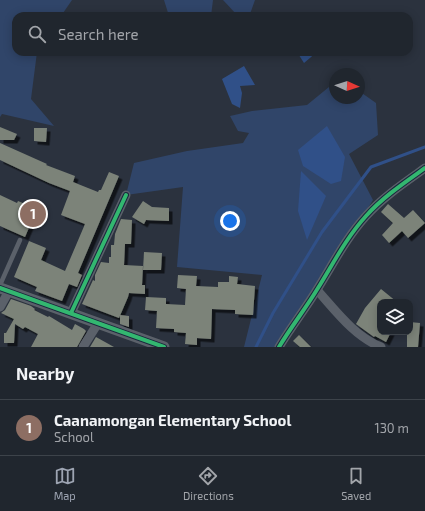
<!DOCTYPE html>
<style>
body{margin:0;font-family:"Exo 2",sans-serif;background:#2d323a;color:#f1f3f6}
.controls{position:absolute;right:12px;bottom:12px;display:grid;overflow:hidden;border-radius:8px;box-shadow:0 2px 10px #0003}
.controls button{width:36px;height:36px;display:grid;place-items:center;padding:0;border:0;border-bottom:1px solid #3d434a;background:#20262e;color:#f1f3f6;font:20px sans-serif}
.compass{position:absolute;left:329px;top:68px;width:36px;height:36px;border-radius:50%;background:#20262e;box-shadow:0 2px 10px #0003;rotate:93deg}
.you{position:absolute;left:230px;top:221px;width:14px;height:14px;margin:-10px;border:3px solid #fff;border-radius:50%;background:#1a73e8;box-shadow:0 0 0 6px #1a73e833}
.badge{display:grid;place-items:center;width:26px;height:26px;border-radius:50%;background:#9da4b2;color:#fff;font-size:13px;font-weight:700}
.pin{position:absolute;translate:-50% -50%;border:2px solid #fff;box-shadow:0 1px 4px #0006}
.list{margin:0;padding:0;list-style:none}
h2{display:flex;justify-content:space-between;align-items:center;height:52px;margin:0;padding:0 16px;font-size:17px}
h2 small{font-size:13px;font-weight:400;color:#a2a5aa}
.list li{display:grid;grid-template-columns:26px 1fr auto;gap:12px;align-items:center;box-sizing:border-box;height:56px;padding:0 16px;border-top:1px solid #3d434a}
.list b{display:block;font-size:15px;white-space:nowrap}
.list p{margin:0;font-size:13px;white-space:nowrap;color:#a2a5aa}
.list em{font-size:13px;font-style:normal;color:#a2a5aa}
.icon{flex:none;width:22px;height:22px;fill:none;stroke:currentColor;stroke-width:2;stroke-linecap:round;stroke-linejoin:round}
.map{position:relative;flex:none;width:425px;height:347px;overflow:hidden}
.search{position:absolute;background:#20262e;box-shadow:0 2px 10px #0003;left:12px;right:12px;top:12px;height:44px;display:flex;align-items:center;gap:10px;box-sizing:border-box;padding:0 14px;border-radius:12px;color:#a2a5aa;font-size:15px}
.sheet{height:108px;background:#20262e}
nav{display:flex;justify-content:space-around;align-items:center;box-sizing:border-box;height:56px;border-top:1px solid #3d434a;background:#20262e;font-size:11px;color:#a2a5aa}
nav a{display:grid;justify-items:center;gap:2px}
nav .on{color:#9da4b2}
.map>svg:first-child{display:block}
.green{fill:#304569}
.water{fill:#305088}
.lines{fill:none;stroke-linecap:round;stroke-linejoin:round}
.stream{stroke:#305088;stroke-width:3}
.building{fill:#7c8379;filter:url(#shadow)}
.service{stroke:#5b616a;stroke-width:4.5}
.minor{stroke:#5b616a;stroke-width:9}
.tertiary{stroke:#5b616a;stroke-width:11}
.cycleway-casing{stroke:#19263c;stroke-width:6}
.cycleway{stroke:#33b770;stroke-width:4}
</style>
<div class="map">
<svg width="425" height="347" viewBox="0 0 425 347">
<defs>
<filter id="shadow"><feDropShadow dx="3.5" dy="3.5" stdDeviation="0" flood-color="#0009"/></filter>
</defs>
<rect width="100%" height="100%" fill="#2b323e"/>
<!-- green -->
<g class="green">
<path d="M 0,0 L 72,0 L 61,16 L 16,16 L 16,52 L 37,52 L 31,99 L 54,126 L 2,114 L 0,117 Z"/>
<path d="M 164,0 L 213,0 L 211,16 L 169,16 Z"/>
<path d="M 223,0 L 255,0 L 250,14 L 237,15 Z"/>
<path d="M 329,87 L 335,88 L 335,98 L 359,98 L 359,91 L 376,103 L 378,135 L 349,154 L 373,200 L 280,347 L 244,347 L 262,275 L 177,267 L 183,187 L 126,195 L 134,163 L 187,151 L 243,143 L 249,133 L 238,131 L 230,116 L 252,111 L 307,105 Z"/>
</g>
<!-- water -->
<g class="water">
<path d="M 297,52 L 317,52 L 304,63 Z"/>
<path d="M 244,66 L 255,85 L 240,86 L 242,93 L 240,108 L 232,104 L 222,79 Z"/>
<path d="M 327,126 L 345,157 L 341,181 L 331,184 L 303,166 L 298,150 Z"/>
<path d="M 301,171 L 326,196 L 307,240 L 298,211 Z"/>
</g>
<g class="lines">
<!-- stream -->
<path class="stream" d="M 256,347 L 273,313 L 322,232 L 371,167 L 425,147"/>
</g>
<!-- building -->
<g class="building">
<path d="M 0,127 L 17,134 L 14,140 L 0,140 Z"/>
<path d="M 34,128 L 47,128 L 46,142 L 34,141 Z"/>
<path d="M 0,143 L 47,164 L 46,165 L 75,176 L 73,182 L 98,192 L 99,190 L 101,190 L 109,172 L 119,176 L 78,273 L 82,275 L 77,287 L 69,284 L 62,301 L 35,291 L 37,287 L 14,277 L 29,241 L 46,248 L 41,260 L 65,271 L 85,224 L 61,215 L 70,191 L 49,183 L 0,160 Z"/>
<path d="M 0,195 L 17,203 L 18,201 L 37,209 L 25,237 L 0,226 Z"/>
<path d="M 143,201 L 152,207 L 169,208 L 169,221 L 146,220 L 144,224 L 132,217 Z"/>
<path d="M 388,204 L 404,218 L 413,210 L 425,223 L 408,238 L 402,231 L 389,243 L 382,235 L 393,223 L 381,212 Z"/>
<path d="M 121,219 L 132,220 L 131,244 L 125,244 L 124,265 L 143,266 L 142,285 L 145,285 L 145,294 L 129,293 L 128,297 L 119,318 L 82,304 L 93,280 L 95,281 L 95,275 L 101,262 L 109,263 L 109,257 L 111,257 L 111,245 L 114,245 L 115,234 Z"/>
<path d="M 144,252 L 162,253 L 161,270 L 143,270 Z"/>
<path d="M 178,275 L 197,276 L 196,286 L 218,287 L 218,282 L 229,282 L 229,276 L 238,277 L 237,284 L 255,286 L 253,315 L 235,314 L 235,310 L 212,309 L 211,339 L 197,338 L 197,345 L 185,344 L 186,333 L 174,332 L 174,329 L 156,328 L 157,311 L 145,310 L 146,297 L 166,298 L 166,304 L 185,305 L 186,289 L 177,288 Z"/>
<path d="M 381,289 L 397,302 L 380,302 L 380,332 L 391,332 L 386,342 L 375,336 L 374,337 L 356,324 L 365,308 Z"/>
<path d="M 11,299 L 31,306 L 35,309 L 34,310 L 48,317 L 49,316 L 72,330 L 75,324 L 84,329 L 86,331 L 77,347 L 31,347 L 38,334 L 25,327 L 23,329 L 15,324 L 14,343 L 4,343 L 4,333 L 6,333 L 14,319 L 1,313 L 5,310 Z"/>
<path d="M 120,315 L 129,316 L 129,327 L 120,324 Z"/>
<path d="M 410,322 L 420,323 L 418,347 L 407,347 L 407,332 L 410,332 Z"/>
<path d="M 299,335 L 311,347 L 300,347 L 293,341 Z"/>
<path d="M 96,337 L 114,347 L 90,347 Z"/>
</g>
<g class="lines">
<!-- service -->
<path class="service" d="M 0,285 L 20,240"/>
<!-- minor -->
<g class="minor">
<path d="M 317,290 C 336,311 354,336 381,347"/>
<path d="M 0,307 L 9,291"/>
<path d="M 71,313 L 126,195"/>
<path d="M 83,347 L 98,323"/>
<path d="M 279,347 C 291,327 306,308 318,288 C 333,264 346,238 366,216 C 383,197 404,183 425,168"/>
</g>
<!-- tertiary -->
<path class="tertiary" d="M 0,288 L 164,347"/>
<!-- cycleway casing -->
<g class="cycleway-casing">
<g id="cycleway">
<path d="M 0,288 L 164,347"/>
<path d="M 71,313 L 126,195"/>
<path d="M 279,347 C 291,327 306,308 318,288 C 333,264 346,238 366,216 C 383,197 404,183 425,168"/>
</g>
</g>
<!-- cycleway -->
<use href="#cycleway" class="cycleway"/>
</g>
</svg>
<div class="controls">
<button><svg class="icon" aria-label="layers" viewBox="0 0 24 24"><path d="M12 4l9 5-9 5-9-5zM3 14l9 5 9-5"/></svg></button>
</div>
<svg class="compass" viewBox="-18 -18 36 36"><path d="M0-13l5 13h-10z" fill="#e53935"/><path d="M0 13l5-13h-10z" fill="#a2a5aa"/></svg>
<div class="you"></div>
<div class="pin badge" style="left:33px;top:214px;background:#8d6e63">1</div>
<div class="search"><svg class="icon" aria-label="search" viewBox="0 0 24 24"><circle cx="10" cy="10" r="6"/><path d="M15 15l6 6"/></svg>Search here</div>
</div>
<section class="sheet">
<h2>Nearby<small></small></h2>
<ul class="list">
<li><span class="badge" style="background:#8d6e63">1</span><div><b>Caanamongan Elementary School</b><p>School</p></div><em>130 m</em></li>
</ul>
</section>
<nav>
<a class="on"><svg class="icon" aria-label="map" viewBox="0 0 24 24"><path d="M3 6l6-2 6 2 6-2v14l-6 2-6-2-6 2zM9 4v14M15 6v14"/></svg>Map</a>
<a><svg class="icon" aria-label="directions" viewBox="0 0 24 24"><path d="M12 3l9 9-9 9-9-9zM9 14v-3h6M13 9l2 2-2 2"/></svg>Directions</a>
<a><svg class="icon" aria-label="saved" viewBox="0 0 24 24"><path d="M7 4h10v16l-5-4-5 4z"/></svg>Saved</a>
</nav>
